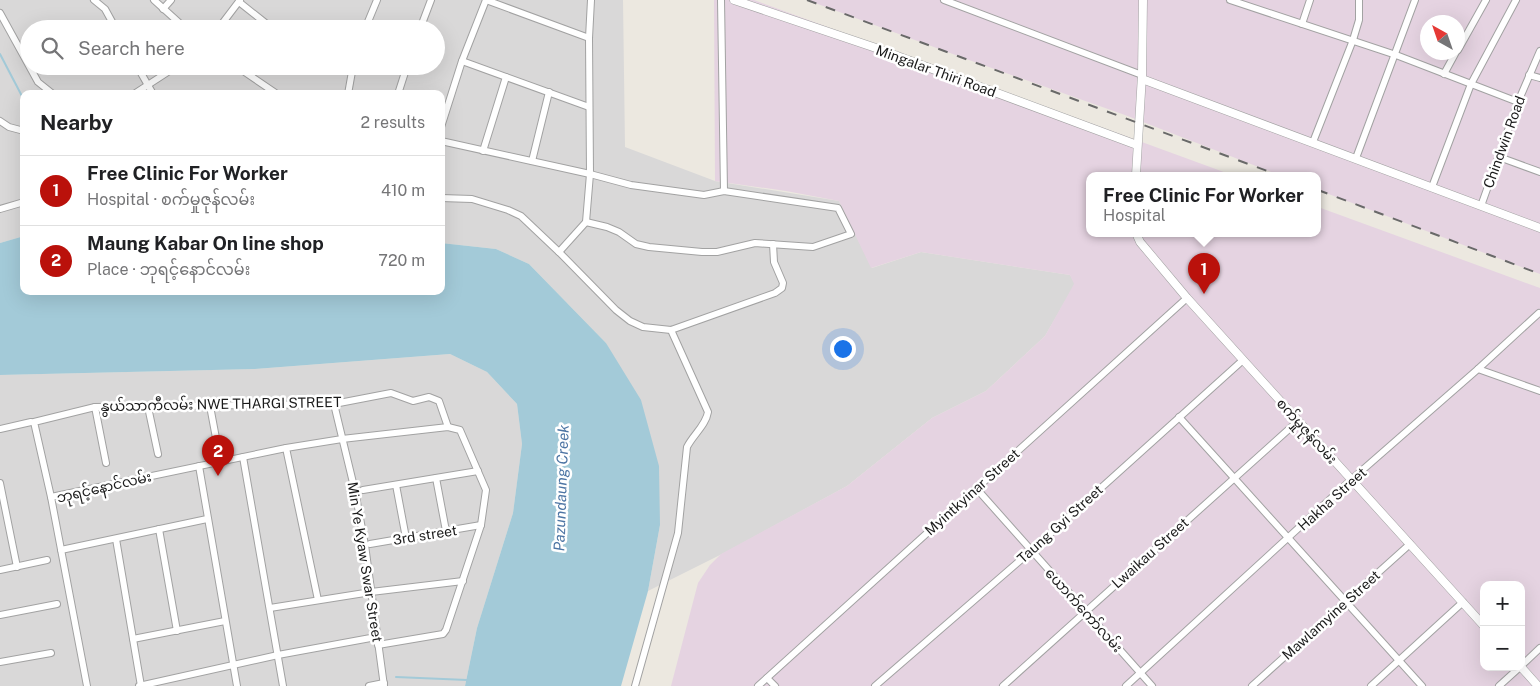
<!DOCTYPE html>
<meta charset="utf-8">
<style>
body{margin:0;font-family:"Public Sans","Noto Sans Myanmar",sans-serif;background:#f2f2f2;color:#202124}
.controls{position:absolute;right:15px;bottom:15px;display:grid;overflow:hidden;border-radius:10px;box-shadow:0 5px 20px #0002}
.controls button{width:45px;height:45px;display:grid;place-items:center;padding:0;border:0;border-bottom:1px solid #e0e0e0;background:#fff;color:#202124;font:25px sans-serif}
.compass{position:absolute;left:1420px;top:15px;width:45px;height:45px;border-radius:50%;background:#fff;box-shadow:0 5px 20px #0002;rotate:320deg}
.you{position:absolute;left:842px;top:348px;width:18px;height:18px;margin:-12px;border:4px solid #fff;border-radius:50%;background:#1a73e8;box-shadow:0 0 0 8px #1a73e833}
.badge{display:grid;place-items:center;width:32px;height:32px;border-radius:50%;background:#ba110b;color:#fff;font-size:16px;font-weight:700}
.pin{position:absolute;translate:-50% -41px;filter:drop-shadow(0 1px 2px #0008)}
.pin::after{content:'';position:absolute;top:26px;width:18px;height:15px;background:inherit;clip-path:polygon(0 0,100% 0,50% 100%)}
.popup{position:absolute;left:1086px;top:172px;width:235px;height:65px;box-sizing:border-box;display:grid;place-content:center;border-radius:10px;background:#fff;filter:drop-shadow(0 1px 4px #0005);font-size:16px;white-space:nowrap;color:#757577}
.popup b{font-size:19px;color:#202124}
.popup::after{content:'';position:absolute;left:50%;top:100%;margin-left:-10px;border:10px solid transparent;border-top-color:#fff}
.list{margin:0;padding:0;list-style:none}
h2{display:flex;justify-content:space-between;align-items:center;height:65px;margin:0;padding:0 20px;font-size:21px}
h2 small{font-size:16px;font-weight:400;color:#757577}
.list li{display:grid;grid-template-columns:32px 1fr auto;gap:15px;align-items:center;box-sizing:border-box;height:70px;padding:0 20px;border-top:1px solid #e0e0e0}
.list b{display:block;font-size:19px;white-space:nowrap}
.list p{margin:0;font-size:16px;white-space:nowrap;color:#757577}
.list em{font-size:16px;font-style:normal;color:#757577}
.icon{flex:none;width:28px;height:28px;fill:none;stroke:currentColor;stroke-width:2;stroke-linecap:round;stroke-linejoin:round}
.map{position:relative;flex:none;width:1540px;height:686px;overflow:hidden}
.search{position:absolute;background:#fff;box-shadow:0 5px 20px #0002;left:20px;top:20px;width:425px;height:55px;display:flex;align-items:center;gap:12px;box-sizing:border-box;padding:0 18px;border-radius:28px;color:#757577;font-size:19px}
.panel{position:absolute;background:#fff;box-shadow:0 5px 20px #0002;left:20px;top:90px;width:425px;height:205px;border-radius:10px}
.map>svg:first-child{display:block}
.residential{fill:#d9d8d8;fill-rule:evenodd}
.industrial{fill:#e5d3e1;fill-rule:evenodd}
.water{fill:#a3cad8}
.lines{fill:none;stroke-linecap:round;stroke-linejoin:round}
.stream{stroke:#a3cad8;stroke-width:2}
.minor-casing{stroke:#a2a2a2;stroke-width:8}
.tertiary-casing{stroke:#a2a2a2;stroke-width:9}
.minor{stroke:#fff;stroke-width:6}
.tertiary{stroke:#fff;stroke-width:8}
.rail{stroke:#696969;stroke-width:2;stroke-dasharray:10 10;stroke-linecap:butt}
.labels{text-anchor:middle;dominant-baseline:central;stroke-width:5;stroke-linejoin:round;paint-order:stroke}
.street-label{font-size:14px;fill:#1b1b1b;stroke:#fff}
.water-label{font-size:15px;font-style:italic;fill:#4d75a4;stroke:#fff}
</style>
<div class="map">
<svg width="1540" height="686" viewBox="0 0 1540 686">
<rect width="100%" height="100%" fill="#ece8e0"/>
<!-- residential -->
<g class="residential">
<path d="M 0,0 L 623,0 L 625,147 L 715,181 L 839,201 L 872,268 L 921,252 L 1070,275 L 1075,284 L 1045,336 L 986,391 L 932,418 L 847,486 L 726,552 L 648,591 L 660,525 L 606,343 L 529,264 L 496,249 L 441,243 L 441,94 L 24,94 L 24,236 L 0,243 ZM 29,29 L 436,29 L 436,66 L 29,66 Z"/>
<path d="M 450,354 L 487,372 L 517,404 L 522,444 L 513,513 L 477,628 L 465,686 L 0,686 L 0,375 L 255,369 Z"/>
</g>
<!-- industrial -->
<g class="industrial">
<path d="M 714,0 L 754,0 L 1232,175 L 1090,175 L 1090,233 L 1318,233 L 1318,207 L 1540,288 L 1540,686 L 671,686 L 698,583 L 710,565 L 721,554 L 847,486 L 932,418 L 986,391 L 1045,336 L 1074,284 L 1070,275 L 921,252 L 871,268 L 839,201 L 786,191 L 715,181 ZM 1484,585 L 1521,585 L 1521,667 L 1484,667 Z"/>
<path d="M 807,0 L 1540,0 L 1540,274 L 1318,190 L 1318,175 L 1279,175 L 1125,115 L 969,60 ZM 1428,22 L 1458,22 L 1458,52 L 1428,52 Z"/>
</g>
<!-- water -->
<path class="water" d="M 24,236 L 24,291 L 441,291 L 441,243 L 496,249 L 529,264 L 606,343 L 641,400 L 659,466 L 660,525 L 648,591 L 621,686 L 465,686 L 477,628 L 513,513 L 522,444 L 517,404 L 487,372 L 450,354 L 255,369 L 0,375 L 0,243 Z"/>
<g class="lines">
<!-- stream -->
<g class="stream">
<path d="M 0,54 L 24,100"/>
<path d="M 396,677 L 467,680"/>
</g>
<!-- minor casing -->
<g class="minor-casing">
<g id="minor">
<path d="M 94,0 L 105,9 L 116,29"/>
<path d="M 154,0 L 186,29"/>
<path d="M 486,0 L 589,38"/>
<path d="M 721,0 L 724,191"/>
<path d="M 944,0 L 1142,75"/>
<path d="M 1230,0 L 1396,55 L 1518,102"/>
<path d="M 239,2 L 273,29"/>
<path d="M 163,9 L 171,0"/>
<path d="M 0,13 L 38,82 L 53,94"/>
<path d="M 1302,24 L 1310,0"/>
<path d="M 218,29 L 240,0"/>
<path d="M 365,29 L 377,0"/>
<path d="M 420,29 L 431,0"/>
<path d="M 1458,50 L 1486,0"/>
<path d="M 462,61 L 589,107"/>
<path d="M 137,66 L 153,94"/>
<path d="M 236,66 L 277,94"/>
<path d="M 1444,74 L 1456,52"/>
<path d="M 1529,75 L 1540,78"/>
<path d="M 134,94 L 177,66"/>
<path d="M 348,94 L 353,66"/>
<path d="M 398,94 L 407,66"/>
<path d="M 0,121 L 9,127 L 24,131"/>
<path d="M 441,127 L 462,61 L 486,0"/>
<path d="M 441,141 L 590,174 L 631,185 L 704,195 L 724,191 L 838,208 L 851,234 L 813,247 L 755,243 L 717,252 L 702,252 L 649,247 L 636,244 L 619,232 L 607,227 L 586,222"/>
<path d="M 1313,142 L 1353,40 L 1359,20 L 1359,0"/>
<path d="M 483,151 L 506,77"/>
<path d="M 1499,157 L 1540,172"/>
<path d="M 1356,158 L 1415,0"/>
<path d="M 532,161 L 549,92"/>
<path d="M 1432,187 L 1471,84 L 1516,0"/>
<path d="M 441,198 L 472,199 L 508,210 L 521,216 L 559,252 L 616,310 L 630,321 L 643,327 L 671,330 L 775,293 L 782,288 L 783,283 L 774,262 L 773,244"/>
<path d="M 1481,206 L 1518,102 L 1540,51"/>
<path d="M 0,209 L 24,202"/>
<path d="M 559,252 L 586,222 L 590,174 L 589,38 L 591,0"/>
<path d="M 1478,369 L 1540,391"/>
<path d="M 334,404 L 355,491 L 365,545 L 384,686"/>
<path d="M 210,406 L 216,438"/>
<path d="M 95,407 L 106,463"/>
<path d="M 148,407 L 158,454"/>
<path d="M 1179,417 L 1422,686"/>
<path d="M 0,429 L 31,422"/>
<path d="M 286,448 L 318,600"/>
<path d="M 243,457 L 283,686"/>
<path d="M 199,466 L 237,686"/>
<path d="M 436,478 L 446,531"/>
<path d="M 0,483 L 17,567"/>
<path d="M 396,485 L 406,538"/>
<path d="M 976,488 L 1152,686"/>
<path d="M 363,490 L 478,471"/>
<path d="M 51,497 L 34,422 L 95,407 L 334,404 L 391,393 L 413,401 L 429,397 L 439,401 L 448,427"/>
<path d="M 159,529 L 177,631"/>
<path d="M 116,539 L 141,686"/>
<path d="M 370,544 L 481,525"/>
<path d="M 61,550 L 207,519"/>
<path d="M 0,570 L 47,560"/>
<path d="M 270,608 L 371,592 L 463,581"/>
<path d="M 0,615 L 57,604"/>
<path d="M 133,639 L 225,621"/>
<path d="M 0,662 L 51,653"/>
<path d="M 1521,666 L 1540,648"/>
<path d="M 767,678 L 775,686"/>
<path d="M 87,686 L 51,497 L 286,448 L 342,439 L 448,427 L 460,430 L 486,490 L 481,525 L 446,630 L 443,634 L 378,645"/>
<path d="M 139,686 L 278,655 L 376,637"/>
<path d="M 369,686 L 384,683"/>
<path d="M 635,686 L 678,533 L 687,447 C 693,435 706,425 708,412 L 671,330"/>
<path d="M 758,686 L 1187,298"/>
<path d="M 875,686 L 1031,551 L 1243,360"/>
<path d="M 1003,686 L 1298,421"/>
<path d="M 1126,686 L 1351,480 L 1478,369 L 1539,313"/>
<path d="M 1252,686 L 1410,544"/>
<path d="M 1371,686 L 1463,602"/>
<path d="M 1499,686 L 1520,667"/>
</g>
</g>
<!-- tertiary casing -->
<g class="tertiary-casing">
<g id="tertiary">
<path d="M 734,0 L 873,47 L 1137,145"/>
<path d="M 1142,79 L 1540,228"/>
<path d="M 1136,175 L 1142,75 L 1143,0"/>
<path d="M 1136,233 L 1140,242 L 1187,298 L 1484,626"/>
<path d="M 1521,667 L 1538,686"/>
</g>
</g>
<!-- minor -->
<use href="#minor" class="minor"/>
<!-- tertiary -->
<use href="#tertiary" class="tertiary"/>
<!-- rail -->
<g class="rail">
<path d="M 807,0 L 1278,175"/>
<path d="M 1318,190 L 1540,274"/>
</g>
</g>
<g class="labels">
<!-- street labels -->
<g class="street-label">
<text transform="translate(936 71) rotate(20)">Mingalar Thiri Road</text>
<text transform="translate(1504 142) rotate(-70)">Chindwin Road</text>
<text transform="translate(221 404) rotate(-1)">နွယ်သာကီလမ်း NWE THARGI STREET</text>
<text transform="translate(1307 431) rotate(48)">စက်မှုဇုန်လမ်း</text>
<text transform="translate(104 487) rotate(-13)">ဘုရင့်နောင်လမ်း</text>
<text transform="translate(972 492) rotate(-42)">Myintkyinar Street</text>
<text transform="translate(1332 499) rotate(-42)">Hakha Street</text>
<text transform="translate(1060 524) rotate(-42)">Taung Gyi Street</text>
<text transform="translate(425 535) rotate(-9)">3rd street</text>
<text transform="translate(1150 553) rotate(-42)">Lwaikau Street</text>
<text transform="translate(365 562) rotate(81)">Min Ye Kyaw Swar Street</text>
<text transform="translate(1084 610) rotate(48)">ယောက်ကော်လမ်း</text>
<text transform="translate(1331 615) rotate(-42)">Mawlamyine Street</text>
</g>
<!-- water labels -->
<g class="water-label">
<text transform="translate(561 488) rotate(-88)">Pazundaung Creek</text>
</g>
</g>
</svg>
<div class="controls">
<button>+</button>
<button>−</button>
</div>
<svg class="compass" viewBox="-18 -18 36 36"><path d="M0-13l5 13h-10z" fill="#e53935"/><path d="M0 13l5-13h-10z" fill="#757577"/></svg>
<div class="you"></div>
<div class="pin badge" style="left:1204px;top:294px">1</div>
<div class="popup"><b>Free Clinic For Worker</b>Hospital</div>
<div class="pin badge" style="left:218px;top:476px">2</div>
<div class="search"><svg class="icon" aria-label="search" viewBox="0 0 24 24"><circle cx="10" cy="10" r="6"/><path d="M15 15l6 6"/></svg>Search here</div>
<section class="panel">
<h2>Nearby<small>2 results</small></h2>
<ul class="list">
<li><span class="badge">1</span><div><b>Free Clinic For Worker</b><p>Hospital · စက်မှုဇုန်လမ်း</p></div><em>410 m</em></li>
<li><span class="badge">2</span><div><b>Maung Kabar On line shop</b><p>Place · ဘုရင့်နောင်လမ်း</p></div><em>720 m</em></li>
</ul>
</section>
</div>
